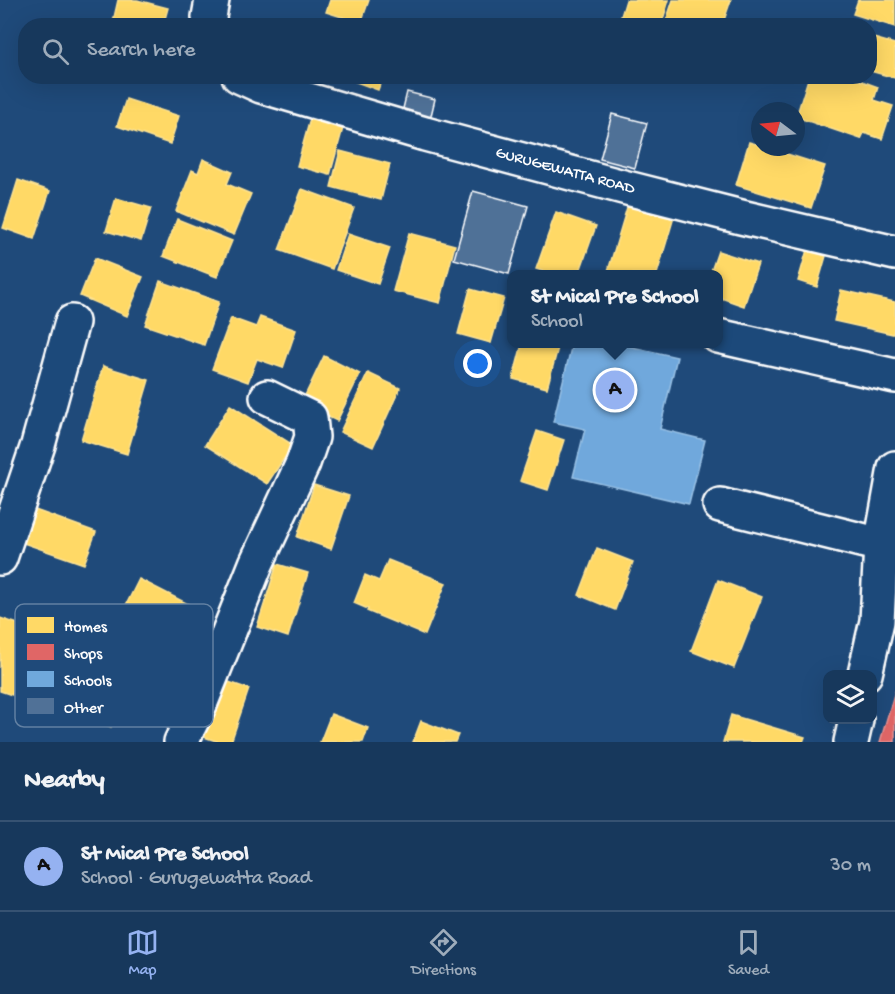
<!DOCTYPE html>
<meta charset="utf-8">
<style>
body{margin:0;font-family:"Gochi Hand",sans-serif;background:#244365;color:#f1f3f6}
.controls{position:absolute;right:18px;bottom:18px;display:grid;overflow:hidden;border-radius:12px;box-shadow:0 6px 24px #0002}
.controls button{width:54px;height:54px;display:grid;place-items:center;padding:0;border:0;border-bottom:2px solid #365272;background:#17385c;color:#f1f3f6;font:30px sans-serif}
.compass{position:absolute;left:751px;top:102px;width:54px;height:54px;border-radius:50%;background:#17385c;box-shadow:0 6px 24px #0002;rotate:286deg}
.you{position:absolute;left:478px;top:364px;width:21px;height:21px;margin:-15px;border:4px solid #fff;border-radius:50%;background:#1a73e8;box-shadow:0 0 0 9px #1a73e833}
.badge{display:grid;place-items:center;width:39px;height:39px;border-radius:50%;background:#95b2f1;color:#111;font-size:20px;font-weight:700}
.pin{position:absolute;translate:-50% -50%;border:3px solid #fff;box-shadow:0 2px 6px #0006}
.popup{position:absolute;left:507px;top:270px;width:216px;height:78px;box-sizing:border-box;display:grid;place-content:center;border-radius:12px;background:#17385c;filter:drop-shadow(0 2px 4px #0005);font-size:20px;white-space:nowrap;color:#9eacbb}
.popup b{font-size:22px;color:#f1f3f6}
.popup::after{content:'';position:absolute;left:50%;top:100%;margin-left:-12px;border:12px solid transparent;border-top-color:#17385c}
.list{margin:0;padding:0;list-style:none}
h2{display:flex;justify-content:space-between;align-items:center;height:78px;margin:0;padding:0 24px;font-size:26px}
h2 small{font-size:20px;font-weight:400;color:#9eacbb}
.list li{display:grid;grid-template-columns:39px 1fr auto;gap:18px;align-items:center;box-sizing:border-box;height:90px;padding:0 24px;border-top:2px solid #365272}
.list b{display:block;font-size:22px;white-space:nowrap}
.list p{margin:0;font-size:20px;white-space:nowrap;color:#9eacbb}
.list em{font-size:20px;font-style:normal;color:#9eacbb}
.icon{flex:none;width:33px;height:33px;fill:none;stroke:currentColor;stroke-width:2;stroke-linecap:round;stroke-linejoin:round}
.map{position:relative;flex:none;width:895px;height:742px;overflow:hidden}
.search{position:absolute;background:#17385c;box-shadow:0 6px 24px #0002;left:18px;right:18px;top:18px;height:66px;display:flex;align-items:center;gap:15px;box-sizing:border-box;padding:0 21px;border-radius:24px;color:#9eacbb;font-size:22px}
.sheet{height:168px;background:#17385c}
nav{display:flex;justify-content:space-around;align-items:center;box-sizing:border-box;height:84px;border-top:2px solid #365272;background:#17385c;font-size:16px;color:#9eacbb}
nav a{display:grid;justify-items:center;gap:3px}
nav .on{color:#95b2f1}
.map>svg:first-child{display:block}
.homes{fill:#ffd966;stroke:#ffe494;stroke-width:1.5}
.shops{fill:#e06666;stroke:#e99494;stroke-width:1.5}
.schools{fill:#6fa8dc;stroke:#9ac2e6;stroke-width:1.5}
.building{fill:#507197;stroke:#fff;stroke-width:1.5}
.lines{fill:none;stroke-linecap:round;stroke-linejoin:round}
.street-casing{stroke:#fff;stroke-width:38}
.street{stroke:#1f4a7a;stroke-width:33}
.labels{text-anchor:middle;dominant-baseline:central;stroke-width:6;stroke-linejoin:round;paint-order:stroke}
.street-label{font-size:16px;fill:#fff;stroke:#1f4a7a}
.key{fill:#1f4a7a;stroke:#6280a2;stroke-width:1.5}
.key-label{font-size:16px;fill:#fff}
</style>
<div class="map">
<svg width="895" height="742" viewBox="0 0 895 742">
<rect width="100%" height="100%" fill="#1f4a7a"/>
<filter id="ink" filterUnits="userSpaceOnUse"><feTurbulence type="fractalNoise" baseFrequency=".0167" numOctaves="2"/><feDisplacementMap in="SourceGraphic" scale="12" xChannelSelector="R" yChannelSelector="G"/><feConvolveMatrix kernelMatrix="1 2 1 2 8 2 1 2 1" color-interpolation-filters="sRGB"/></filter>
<g filter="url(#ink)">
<!-- homes -->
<g class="homes">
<path d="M 118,0 L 137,0 L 168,8 L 163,26 L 112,26 Z"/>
<path d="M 330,0 L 369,0 L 361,23 L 326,12 Z"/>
<path d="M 626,0 L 669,0 L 661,26 L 618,26 Z"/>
<path d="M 673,0 L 731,0 L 722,26 L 679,26 L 666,21 Z"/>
<path d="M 858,0 L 895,0 L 895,27 L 853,14 Z"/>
<path d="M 870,37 L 895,44 L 895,78 L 870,71 Z"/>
<path d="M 340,76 L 383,76 L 378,90 Z"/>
<path d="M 809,76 L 848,76 L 878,87 L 874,100 L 893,106 L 882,139 L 864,133 L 861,139 L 796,117 Z"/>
<path d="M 126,99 L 179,116 L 170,144 L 117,126 Z"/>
<path d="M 310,119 L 343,128 L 330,175 L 297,166 Z"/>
<path d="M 749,142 L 760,145 L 760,147 L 765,147 L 825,166 L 811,208 L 736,185 Z"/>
<path d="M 340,151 L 390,164 L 381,200 L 331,187 Z"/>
<path d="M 203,159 L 232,172 L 227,184 L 251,194 L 234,235 L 176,211 L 192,170 L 198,173 Z"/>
<path d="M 18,180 L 50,191 L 34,239 L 3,228 Z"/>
<path d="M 302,189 L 354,208 L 332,269 L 279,250 Z"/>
<path d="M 116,198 L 151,208 L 141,241 L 106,231 Z"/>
<path d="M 628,204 L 674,217 L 657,274 L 621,274 L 608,271 Z"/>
<path d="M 556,212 L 596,226 L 579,274 L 552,274 L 536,269 Z"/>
<path d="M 177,219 L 232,241 L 217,277 L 163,256 Z"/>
<path d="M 409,233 L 455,245 L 440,303 L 393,291 Z"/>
<path d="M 348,234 L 390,248 L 378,284 L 336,270 Z"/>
<path d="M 807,250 L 826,256 L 817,287 L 798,281 Z"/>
<path d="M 718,251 L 758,264 L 744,306 L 718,297 L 718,274 L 710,274 Z"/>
<path d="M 95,258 L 143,277 L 127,316 L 80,296 Z"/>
<path d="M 160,281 L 219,302 L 204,345 L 145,325 Z"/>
<path d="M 470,289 L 504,298 L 491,343 L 458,334 Z"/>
<path d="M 841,290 L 895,302 L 895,326 L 893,334 L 834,321 Z"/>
<path d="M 260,317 L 296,330 L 283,368 L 257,359 L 248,382 L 212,369 L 231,318 L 256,327 Z"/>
<path d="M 522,344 L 559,344 L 547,388 L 513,379 Z"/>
<path d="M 324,356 L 360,374 L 337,421 L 301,404 Z"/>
<path d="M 103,366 L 149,380 L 127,454 L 81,440 Z"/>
<path d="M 368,373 L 400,388 L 373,447 L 340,432 Z"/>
<path d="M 230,405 L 293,445 L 267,484 L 205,445 Z"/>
<path d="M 537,431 L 564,440 L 548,490 L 520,481 Z"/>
<path d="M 314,485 L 349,496 L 331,549 L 297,537 Z"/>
<path d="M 24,506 L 96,532 L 84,564 L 12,539 Z"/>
<path d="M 597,548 L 633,562 L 615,610 L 579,595 Z"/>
<path d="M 388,560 L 446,583 L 425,635 L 367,611 L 368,609 L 354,603 L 365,575 L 379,581 Z"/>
<path d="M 277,564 L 308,573 L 288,637 L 257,627 Z"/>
<path d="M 139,579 L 198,609 L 177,651 L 118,621 Z"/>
<path d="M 718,580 L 762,597 L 734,668 L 691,651 Z"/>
<path d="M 0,618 L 33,629 L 12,695 L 0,691 Z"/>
<path d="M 105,654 L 136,667 L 111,727 L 81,714 Z"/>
<path d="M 142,672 L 194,692 L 180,727 L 128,707 Z"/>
<path d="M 223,680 L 249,689 L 231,742 L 219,742 L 204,737 Z"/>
<path d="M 331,714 L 368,728 L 363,742 L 320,742 Z"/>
<path d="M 731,715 L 805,737 L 803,742 L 723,742 Z"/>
<path d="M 421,721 L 458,735 L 455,742 L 413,742 Z"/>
</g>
<!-- shops -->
<path class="shops" d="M 895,691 L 895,742 L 880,742 Z"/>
<!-- schools -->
<path class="schools" d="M 572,344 L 619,344 L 677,357 L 660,429 L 705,440 L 689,504 L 573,477 L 585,429 L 553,422 Z"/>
<!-- building -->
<g class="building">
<path d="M 407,92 L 435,99 L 430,120 L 402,113 Z"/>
<path d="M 612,114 L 647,123 L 635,168 L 600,159 Z"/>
<path d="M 473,191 L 528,206 L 509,274 L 454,259 Z"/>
</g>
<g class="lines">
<!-- street casing -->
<g class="street-casing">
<g id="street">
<path d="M 210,26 L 209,17 L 212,0"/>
<path id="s1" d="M 239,76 L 261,86 L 425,134 L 627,188 L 741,217 L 895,253"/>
<path d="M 718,336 L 895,376"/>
<path d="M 720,505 L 881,545 L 895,468"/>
<path d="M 0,558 L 38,445 L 72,322"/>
<path d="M 865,674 L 877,621 L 881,545 L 895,549"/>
<path d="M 181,742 L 201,702 L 256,564 L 303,463 L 312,437 L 310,418 L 267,397"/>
<path d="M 851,742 L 856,720"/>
</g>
</g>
<!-- street -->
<use href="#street" class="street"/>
</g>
</g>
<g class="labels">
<!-- street labels -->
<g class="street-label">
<text stroke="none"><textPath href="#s1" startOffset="340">GURUGEWATTA ROAD</textPath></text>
</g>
</g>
<!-- legend -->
<rect x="15" y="604" width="198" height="123" rx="9" class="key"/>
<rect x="27" y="617" width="27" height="16" fill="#ffd966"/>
<rect x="27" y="644" width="27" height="16" fill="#e06666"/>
<rect x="27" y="671" width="27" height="16" fill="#6fa8dc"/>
<rect x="27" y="698" width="27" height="16" fill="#507197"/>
<g class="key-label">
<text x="64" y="631">Homes</text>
<text x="64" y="658">Shops</text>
<text x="64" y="685">Schools</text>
<text x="64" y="712">Other</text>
</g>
</svg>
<div class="controls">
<button><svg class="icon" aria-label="layers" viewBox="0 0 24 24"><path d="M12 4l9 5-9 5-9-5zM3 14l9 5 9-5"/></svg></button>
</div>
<svg class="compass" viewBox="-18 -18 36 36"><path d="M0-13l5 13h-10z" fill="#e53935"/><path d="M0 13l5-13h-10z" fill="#9eacbb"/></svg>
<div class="you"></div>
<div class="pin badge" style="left:615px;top:390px">A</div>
<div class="popup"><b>St Mical Pre School</b>School</div>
<div class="search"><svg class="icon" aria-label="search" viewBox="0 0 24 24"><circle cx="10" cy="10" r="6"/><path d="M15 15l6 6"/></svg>Search here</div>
</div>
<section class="sheet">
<h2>Nearby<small></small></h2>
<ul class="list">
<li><span class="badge">A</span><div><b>St Mical Pre School</b><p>School · Gurugewatta Road</p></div><em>30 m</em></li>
</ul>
</section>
<nav>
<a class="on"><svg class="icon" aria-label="map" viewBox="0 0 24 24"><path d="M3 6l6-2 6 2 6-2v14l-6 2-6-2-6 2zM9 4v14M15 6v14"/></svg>Map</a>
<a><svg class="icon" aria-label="directions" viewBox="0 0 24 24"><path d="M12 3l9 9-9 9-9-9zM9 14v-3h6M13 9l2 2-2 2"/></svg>Directions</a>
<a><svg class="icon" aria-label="saved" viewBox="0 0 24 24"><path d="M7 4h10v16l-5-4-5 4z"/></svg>Saved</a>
</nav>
